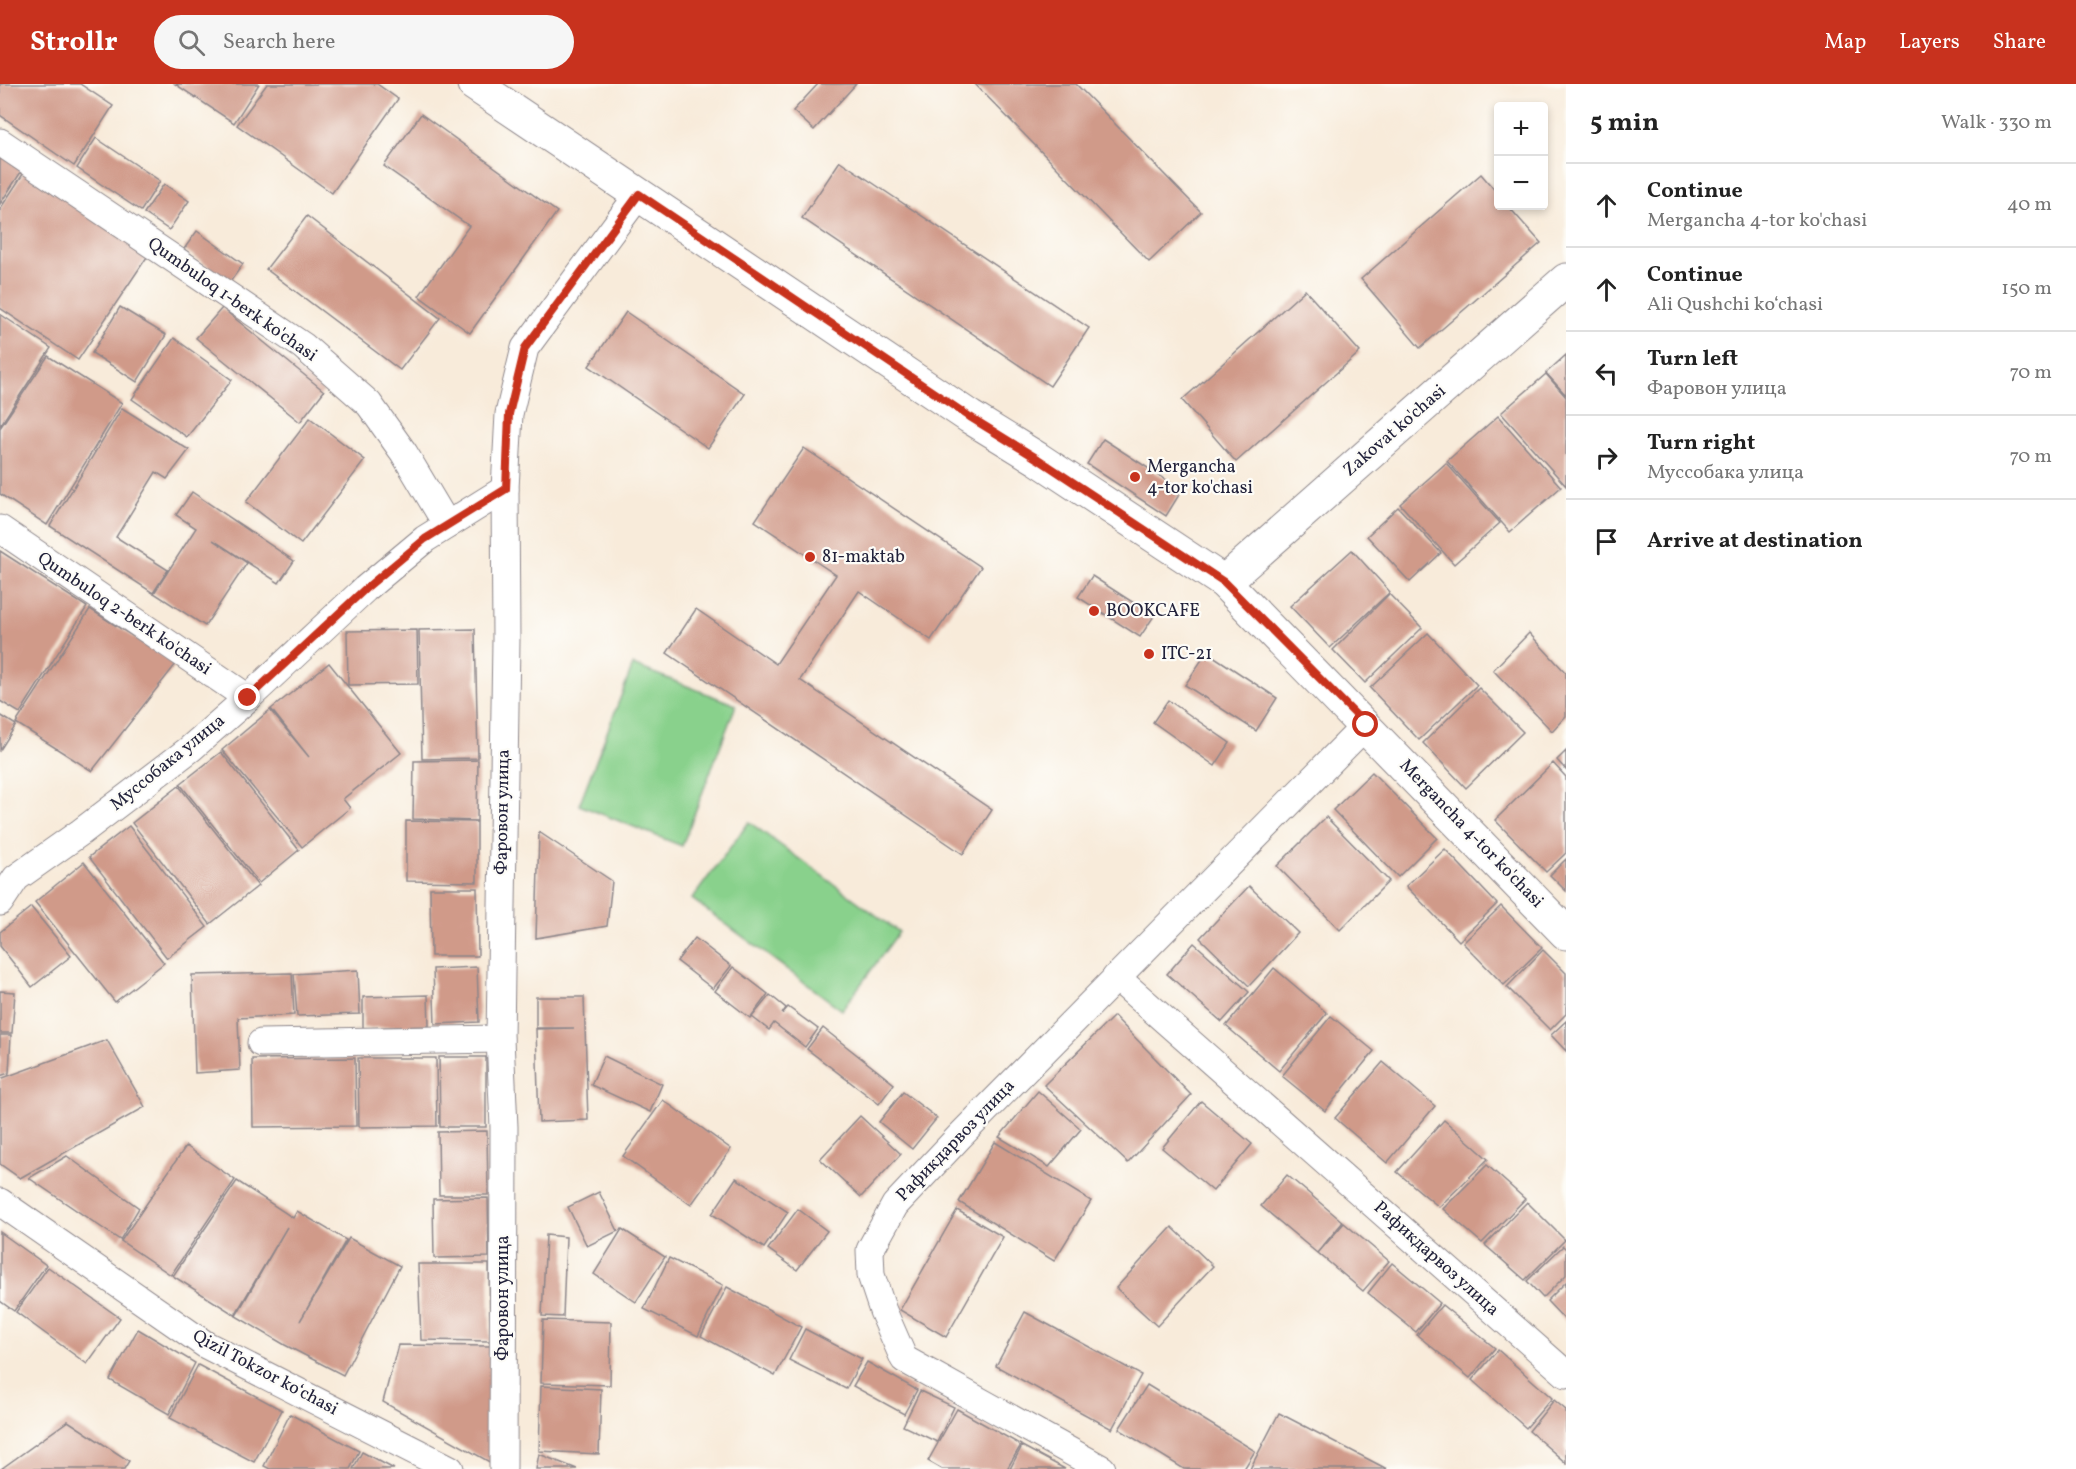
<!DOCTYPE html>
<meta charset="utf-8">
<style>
body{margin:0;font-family:Vollkorn,serif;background:#f6f6f6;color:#222}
.controls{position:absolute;right:18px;top:18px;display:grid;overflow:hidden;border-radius:6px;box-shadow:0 3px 9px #0003}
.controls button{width:54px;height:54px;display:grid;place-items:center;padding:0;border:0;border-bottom:2px solid #e0e0e0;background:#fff;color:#222;font:30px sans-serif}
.stop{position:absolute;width:18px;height:18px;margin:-14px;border:4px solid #c8321e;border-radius:50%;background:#fff}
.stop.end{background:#c8321e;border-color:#fff;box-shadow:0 2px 6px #0008}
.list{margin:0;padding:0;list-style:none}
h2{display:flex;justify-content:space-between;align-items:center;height:78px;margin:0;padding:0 24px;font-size:26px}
h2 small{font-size:20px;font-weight:400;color:#767676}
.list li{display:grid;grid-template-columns:39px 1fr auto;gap:18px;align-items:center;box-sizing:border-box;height:84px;padding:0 24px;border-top:2px solid #e0e0e0}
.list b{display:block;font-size:22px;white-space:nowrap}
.list p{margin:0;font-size:20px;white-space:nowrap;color:#767676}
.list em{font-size:20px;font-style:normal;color:#767676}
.icon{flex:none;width:33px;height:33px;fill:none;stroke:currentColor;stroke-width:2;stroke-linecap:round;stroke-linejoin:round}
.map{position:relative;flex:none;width:1566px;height:1385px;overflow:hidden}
header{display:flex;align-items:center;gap:36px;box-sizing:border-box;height:84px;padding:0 30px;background:#c8321e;color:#fff}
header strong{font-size:28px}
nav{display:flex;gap:33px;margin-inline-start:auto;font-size:21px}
.search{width:420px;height:54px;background:#f6f6f6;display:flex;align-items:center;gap:15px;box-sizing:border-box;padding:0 21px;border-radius:33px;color:#767676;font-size:22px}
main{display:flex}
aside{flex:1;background:#fff}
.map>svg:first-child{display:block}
.green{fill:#89d18c;stroke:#567a64;stroke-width:1.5}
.building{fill:#d09a89}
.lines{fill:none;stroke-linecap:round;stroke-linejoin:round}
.street-casing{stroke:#8d868a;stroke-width:29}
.secondary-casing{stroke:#8d868a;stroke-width:35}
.street{stroke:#fff;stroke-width:27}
.secondary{stroke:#fff;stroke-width:33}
.route{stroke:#c8321e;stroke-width:8}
.poi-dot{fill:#c8321e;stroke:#fdfcf7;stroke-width:2}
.labels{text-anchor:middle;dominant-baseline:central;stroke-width:4.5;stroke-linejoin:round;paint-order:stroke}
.street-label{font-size:18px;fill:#22223b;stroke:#fdfcf7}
.poi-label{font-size:18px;fill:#22223b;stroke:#fdfcf7;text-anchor:start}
</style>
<header>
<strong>Strollr</strong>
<div class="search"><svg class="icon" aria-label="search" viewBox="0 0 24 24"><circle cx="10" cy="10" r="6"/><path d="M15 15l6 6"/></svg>Search here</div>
<nav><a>Map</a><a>Layers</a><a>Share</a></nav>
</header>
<main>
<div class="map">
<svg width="1566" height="1385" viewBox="0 0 1566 1385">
<rect width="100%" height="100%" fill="#fdfcf7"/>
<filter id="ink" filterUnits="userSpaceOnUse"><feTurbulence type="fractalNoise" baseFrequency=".0167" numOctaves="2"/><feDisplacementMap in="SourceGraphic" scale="12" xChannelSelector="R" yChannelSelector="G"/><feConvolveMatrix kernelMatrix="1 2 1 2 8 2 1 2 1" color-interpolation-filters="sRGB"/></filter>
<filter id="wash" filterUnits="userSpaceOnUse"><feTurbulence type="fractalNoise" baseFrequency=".008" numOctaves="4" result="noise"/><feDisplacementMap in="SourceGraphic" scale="24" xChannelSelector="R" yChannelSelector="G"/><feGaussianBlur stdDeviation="1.35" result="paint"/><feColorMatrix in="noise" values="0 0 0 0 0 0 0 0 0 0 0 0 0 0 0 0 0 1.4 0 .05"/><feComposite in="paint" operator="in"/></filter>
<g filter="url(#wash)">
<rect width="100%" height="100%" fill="#f8ebda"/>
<!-- green -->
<g class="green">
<path d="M 633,581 L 736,621 L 682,762 L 579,721 Z"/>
<path d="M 749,738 L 899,848 L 842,926 L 692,815 Z"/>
</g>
<g id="blocks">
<!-- building -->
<g class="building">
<path d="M 0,0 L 80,0 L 113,22 L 74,82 L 0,31 Z"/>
<path d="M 175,0 L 259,0 L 234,39 Z"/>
<path d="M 267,0 L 377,0 L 398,15 L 332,109 L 237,41 Z"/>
<path d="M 818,0 L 856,0 L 814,46 L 793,27 Z"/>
<path d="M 975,0 L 1076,0 L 1201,128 L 1149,178 Z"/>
<path d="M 421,30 L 557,128 L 470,249 L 419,212 L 469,142 L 384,82 Z"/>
<path d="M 96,54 L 160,97 L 141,127 L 77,84 Z"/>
<path d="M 0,70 L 23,85 L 0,120 Z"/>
<path d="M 840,77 L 1089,244 L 1050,302 L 802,134 Z"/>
<path d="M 25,87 L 149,170 L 78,276 L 0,224 L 0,125 Z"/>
<path d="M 1481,90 L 1498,110 L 1498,122 L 1508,122 L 1541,159 L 1420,264 L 1361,195 Z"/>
<path d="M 164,100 L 189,117 L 169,146 L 144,129 Z"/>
<path d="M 307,132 L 440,234 L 400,286 L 266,185 Z"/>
<path d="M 197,147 L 243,180 L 230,198 L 184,165 Z"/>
<path d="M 1305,206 L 1360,268 L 1236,378 L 1182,316 Z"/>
<path d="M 120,223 L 166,251 L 137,298 L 92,269 Z"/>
<path d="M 222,224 L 324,307 L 300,338 L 196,254 Z"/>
<path d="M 626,228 L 745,310 L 708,364 L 589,282 Z"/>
<path d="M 0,230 L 51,264 L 0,342 Z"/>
<path d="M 174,254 L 232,296 L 187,353 L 132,315 Z"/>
<path d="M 1566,271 L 1566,311 L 1546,289 Z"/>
<path d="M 48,272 L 122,319 L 47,441 L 0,410 L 0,344 Z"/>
<path d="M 1546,290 L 1566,313 L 1566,402 L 1501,329 Z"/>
<path d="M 122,324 L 189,366 L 167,395 L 156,388 L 116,453 L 168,486 L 153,509 L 50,442 Z"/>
<path d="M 1498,332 L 1561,403 L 1510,448 L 1447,377 Z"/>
<path d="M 310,334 L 365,376 L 301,460 L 246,418 Z"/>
<path d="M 1103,355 L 1182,406 L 1166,432 L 1087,380 Z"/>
<path d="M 804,364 L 981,483 L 931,556 L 859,507 L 800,596 L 992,726 L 963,770 L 667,569 L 696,525 L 776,580 L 836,491 L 755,437 Z"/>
<path d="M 1446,379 L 1500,439 L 1454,480 L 1400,420 Z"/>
<path d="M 192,408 L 294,477 L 279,499 L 213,456 L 247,479 L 205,542 L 154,509 L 196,444 L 176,431 Z"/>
<path d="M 1398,423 L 1441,469 L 1410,498 L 1367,452 Z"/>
<path d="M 1352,466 L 1390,508 L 1330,564 L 1290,522 Z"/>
<path d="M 0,467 L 87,523 L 20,629 L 0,617 Z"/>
<path d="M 1092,492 L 1154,532 L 1140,553 L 1078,513 Z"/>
<path d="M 1389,510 L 1422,544 L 1365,599 L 1333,566 Z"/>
<path d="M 90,525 L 176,580 L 92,687 L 16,639 Z"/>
<path d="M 475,545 L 478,674 L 422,675 L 419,546 Z"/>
<path d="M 417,546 L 418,600 L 348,601 L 347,547 Z"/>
<path d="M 1428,549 L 1477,601 L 1419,656 L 1370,604 Z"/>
<path d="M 1529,549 L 1566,589 L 1566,632 L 1552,647 L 1493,586 Z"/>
<path d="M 1207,568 L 1277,614 L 1256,647 L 1185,601 Z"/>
<path d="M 329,579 L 401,669 L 343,715 L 350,724 L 302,763 L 222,666 L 270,626 L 309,673 L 271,625 Z"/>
<path d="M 1479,604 L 1523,648 L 1466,704 L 1423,659 Z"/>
<path d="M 1168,616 L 1230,659 L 1215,682 L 1153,638 Z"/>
<path d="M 0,631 L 16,641 L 0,666 Z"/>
<path d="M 1566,667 L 1566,686 L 1557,676 Z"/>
<path d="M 221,668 L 299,766 L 259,799 L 180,700 Z"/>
<path d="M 478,676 L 477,737 L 413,735 L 414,677 Z"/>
<path d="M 1553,679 L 1566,693 L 1566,769 L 1546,788 L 1495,736 Z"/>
<path d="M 1372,688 L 1437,754 L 1398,793 L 1333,726 Z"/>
<path d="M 179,702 L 258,802 L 210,840 L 132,739 Z"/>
<path d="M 1326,733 L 1389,797 L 1340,846 L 1277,782 Z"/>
<path d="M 406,737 L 477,738 L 477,798 L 406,797 Z"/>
<path d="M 129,742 L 207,843 L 167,874 L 89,773 Z"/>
<path d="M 539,748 L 612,797 L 607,842 L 536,854 Z"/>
<path d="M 1445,765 L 1497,820 L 1459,857 L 1406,802 Z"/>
<path d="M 1566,775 L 1566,807 L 1550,791 Z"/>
<path d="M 84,778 L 164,879 L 115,918 L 35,818 Z"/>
<path d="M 1249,802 L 1298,849 L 1249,902 L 1200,854 Z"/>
<path d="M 430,804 L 477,804 L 478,872 L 431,872 Z"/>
<path d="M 1501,822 L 1542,864 L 1504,901 L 1463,859 Z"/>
<path d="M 31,823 L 71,872 L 32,903 L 0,862 L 0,848 Z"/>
<path d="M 695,854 L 731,882 L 713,905 L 677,877 Z"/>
<path d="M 1194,859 L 1249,908 L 1222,938 L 1167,890 Z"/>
<path d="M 1543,866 L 1566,889 L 1566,930 L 1550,946 L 1507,903 Z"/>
<path d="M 477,883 L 479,938 L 435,940 L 433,885 Z"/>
<path d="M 733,883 L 768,910 L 750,934 L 715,907 Z"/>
<path d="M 1274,884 L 1327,929 L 1279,987 L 1226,942 Z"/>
<path d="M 358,886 L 360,930 L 297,932 L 294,890 Z"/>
<path d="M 292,889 L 294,931 L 238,934 L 240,986 L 195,989 L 192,891 Z"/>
<path d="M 0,907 L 15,908 L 12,949 L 0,949 Z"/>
<path d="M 428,911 L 429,942 L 363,944 L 363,913 Z"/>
<path d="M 770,911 L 786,924 L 782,930 L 788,923 L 818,945 L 805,963 L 774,939 L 769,946 L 752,933 Z"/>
<path d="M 536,913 L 584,913 L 588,1036 L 539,1038 L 536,945 L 574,944 L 536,944 Z"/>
<path d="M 1114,932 L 1191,1011 L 1128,1079 L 1044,1001 Z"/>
<path d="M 1331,932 L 1374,967 L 1325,1027 L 1282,992 Z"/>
<path d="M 1566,937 L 1566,967 L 1551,951 Z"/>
<path d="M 823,944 L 894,1000 L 879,1020 L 807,965 Z"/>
<path d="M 0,951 L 11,951 L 9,989 L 0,992 Z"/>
<path d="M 107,956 L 145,1023 L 20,1094 L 0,1080 L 0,995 Z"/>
<path d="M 604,972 L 662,1000 L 650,1028 L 591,1001 Z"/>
<path d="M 439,973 L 486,973 L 486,1043 L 440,1043 Z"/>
<path d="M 355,974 L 356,1042 L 253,1043 L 252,975 Z"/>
<path d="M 358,974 L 436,974 L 437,1042 L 359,1043 Z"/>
<path d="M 1383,978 L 1435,1022 L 1387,1079 L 1335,1034 Z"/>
<path d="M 1038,1007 L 1081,1045 L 1049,1083 L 999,1053 Z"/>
<path d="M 903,1008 L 937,1034 L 912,1065 L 879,1038 Z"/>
<path d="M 663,1016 L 731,1065 L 691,1121 L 623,1072 Z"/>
<path d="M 1201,1017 L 1252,1060 L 1213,1107 L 1162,1064 Z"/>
<path d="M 860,1032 L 901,1070 L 861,1113 L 820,1075 Z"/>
<path d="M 1444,1036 L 1488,1075 L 1439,1123 L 1397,1088 Z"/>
<path d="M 487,1047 L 488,1111 L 439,1111 L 438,1048 Z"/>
<path d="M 995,1058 L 1091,1117 L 1054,1177 L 959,1118 Z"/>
<path d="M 186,1062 L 235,1096 L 171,1191 L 121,1157 Z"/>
<path d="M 67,1072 L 139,1124 L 120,1156 L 29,1094 Z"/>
<path d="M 1487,1081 L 1525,1115 L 1482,1159 L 1443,1125 Z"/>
<path d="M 1287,1091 L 1343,1138 L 1317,1169 L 1261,1122 Z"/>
<path d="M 736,1094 L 788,1128 L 764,1164 L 712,1130 Z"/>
<path d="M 237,1097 L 293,1134 L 297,1127 L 346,1156 L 300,1237 L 349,1154 L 400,1182 L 343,1291 L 285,1261 L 236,1232 L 287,1143 L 235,1231 L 173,1192 Z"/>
<path d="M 599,1108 L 618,1147 L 587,1162 L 568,1123 Z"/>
<path d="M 488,1114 L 489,1173 L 434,1174 L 433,1115 Z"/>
<path d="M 1527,1118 L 1565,1156 L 1525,1196 L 1485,1161 Z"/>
<path d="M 798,1125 L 827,1147 L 797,1186 L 768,1165 Z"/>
<path d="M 957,1126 L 1003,1153 L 946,1253 L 900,1226 Z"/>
<path d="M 1344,1139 L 1389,1177 L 1363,1207 L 1318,1169 Z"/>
<path d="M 1172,1143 L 1213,1182 L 1157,1242 L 1116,1204 Z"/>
<path d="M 622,1145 L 665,1173 L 636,1218 L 594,1190 Z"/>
<path d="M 0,1148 L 46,1181 L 14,1227 L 0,1217 Z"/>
<path d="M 546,1151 L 566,1153 L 563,1233 L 542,1232 Z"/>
<path d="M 1563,1162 L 1566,1165 L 1566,1191 L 1543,1214 L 1527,1197 Z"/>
<path d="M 669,1174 L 723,1201 L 698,1252 L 644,1225 Z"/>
<path d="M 1392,1179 L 1440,1219 L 1416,1248 L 1368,1209 Z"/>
<path d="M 418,1180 L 489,1180 L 490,1257 L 421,1256 Z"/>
<path d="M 48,1183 L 120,1234 L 87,1280 L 16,1228 Z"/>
<path d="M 1566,1198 L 1566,1237 L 1547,1217 Z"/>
<path d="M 727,1203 L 801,1243 L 775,1292 L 701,1252 Z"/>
<path d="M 1442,1221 L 1495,1264 L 1470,1294 L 1417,1251 Z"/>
<path d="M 1025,1228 L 1141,1291 L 1112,1345 L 996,1282 Z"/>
<path d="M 543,1236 L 611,1238 L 610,1301 L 541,1299 Z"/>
<path d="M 138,1245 L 195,1279 L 169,1330 L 110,1296 Z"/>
<path d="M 805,1245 L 862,1275 L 846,1305 L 789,1276 Z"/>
<path d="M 398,1261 L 490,1262 L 493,1380 L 383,1318 Z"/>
<path d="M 1498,1266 L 1552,1314 L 1526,1344 L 1472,1296 Z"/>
<path d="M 867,1278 L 917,1306 L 904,1330 L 853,1302 Z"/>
<path d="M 198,1281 L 282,1326 L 254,1378 L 170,1334 Z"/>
<path d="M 1147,1301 L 1255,1367 L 1244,1385 L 1184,1385 L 1119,1345 Z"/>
<path d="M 541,1302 L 601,1305 L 599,1370 L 539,1367 Z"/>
<path d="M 920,1307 L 954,1323 L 937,1358 L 903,1342 Z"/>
<path d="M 1554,1316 L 1566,1326 L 1566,1379 L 1529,1347 Z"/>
<path d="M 957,1325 L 1021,1361 L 1007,1385 L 942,1385 L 928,1377 Z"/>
<path d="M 1279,1329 L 1387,1385 L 1250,1385 Z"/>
<path d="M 290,1330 L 359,1367 L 350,1385 L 270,1385 L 264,1382 Z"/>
<path d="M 68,1337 L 129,1377 L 124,1385 L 1,1385 Z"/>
<path d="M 1022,1362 L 1065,1385 L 1010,1385 Z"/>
<path d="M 362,1368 L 394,1385 L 353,1385 Z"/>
<path d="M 539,1370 L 577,1385 L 536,1385 Z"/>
</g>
</g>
</g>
<g filter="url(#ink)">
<use href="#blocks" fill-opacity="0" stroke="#8d868a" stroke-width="1.5"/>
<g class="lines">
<!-- street casing -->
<g class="street-casing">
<g id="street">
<path d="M 0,58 L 303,262 L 369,320 L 404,369 L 447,441"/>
<path d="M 0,445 L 248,614"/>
<path d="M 0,818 L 16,794 L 81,748 L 190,665 L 248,614 L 365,505 L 425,455 L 505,405"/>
<path d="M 1116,893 L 1566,1290"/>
<path d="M 261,959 L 500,955"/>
<path d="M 0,1118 L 206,1261 L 450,1385"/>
<path d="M 503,1385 L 504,1043 L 500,955 L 506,556 L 505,405 L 509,330 L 525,264 L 639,110"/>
<path d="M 1102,1385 L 904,1275 L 883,1227 L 871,1191 L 870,1166 L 895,1121 L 959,1053 L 1366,641"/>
</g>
</g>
<!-- secondary casing -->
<g class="secondary-casing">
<g id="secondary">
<path d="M 474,0 L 970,333 L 1038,375 L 1224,498 L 1566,849"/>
<path d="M 1224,498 L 1566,196"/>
</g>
</g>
<!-- street -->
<use href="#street" class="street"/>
<!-- secondary -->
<use href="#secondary" class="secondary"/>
</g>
</g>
<g class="lines" filter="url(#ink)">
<!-- route -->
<path class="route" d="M 248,614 L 365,505 L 425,455 L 506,405 L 509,330 L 525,264 L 639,110 L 970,333 L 1038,375 L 1224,498 L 1366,641"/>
</g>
<!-- markers -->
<g class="poi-dot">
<circle cx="1135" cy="393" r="6"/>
<circle cx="810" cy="473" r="6"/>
<circle cx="1094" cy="527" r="6"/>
<circle cx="1149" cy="570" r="6"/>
</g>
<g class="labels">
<!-- street labels -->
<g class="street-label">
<text transform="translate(232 216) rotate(35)">Qumbuloq 1-berk ko'chasi</text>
<text transform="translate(1395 347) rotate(-41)">Zakovat ko'chasi</text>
<text transform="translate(124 530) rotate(34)">Qumbuloq 2-berk ko'chasi</text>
<text transform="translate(168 679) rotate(-39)">Муссобака улица</text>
<text transform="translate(503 728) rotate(-89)">Фаровон улица</text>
<text transform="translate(1471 750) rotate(46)">Mergancha 4-tor ko'chasi</text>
<text transform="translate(956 1057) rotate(-46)">Рафикдарвоз улица</text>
<text transform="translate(1436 1175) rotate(42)">Рафикдарвоз улица</text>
<text transform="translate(503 1214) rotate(-90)">Фаровон улица</text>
<text transform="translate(265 1289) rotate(28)">Qizil Tokzor koʻchasi</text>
</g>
<!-- poi labels -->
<g class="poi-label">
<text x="1147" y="383">Mergancha<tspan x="1147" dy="21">4-tor ko'chasi</tspan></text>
<text x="822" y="473">81-maktab</text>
<text x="1106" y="527">BOOKCAFE</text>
<text x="1161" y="570">ITC-21</text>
</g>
</g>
</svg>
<div class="controls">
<button>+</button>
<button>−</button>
</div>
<div class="stop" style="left:1366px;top:641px"></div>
<div class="stop end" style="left:248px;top:614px"></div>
</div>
<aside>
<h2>5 min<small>Walk · 330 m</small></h2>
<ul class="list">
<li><svg class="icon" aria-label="ahead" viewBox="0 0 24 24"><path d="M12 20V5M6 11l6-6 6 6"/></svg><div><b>Continue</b><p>Mergancha 4-tor ko'chasi</p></div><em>40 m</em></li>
<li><svg class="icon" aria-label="ahead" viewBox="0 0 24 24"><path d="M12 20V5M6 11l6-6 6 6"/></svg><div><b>Continue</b><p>Ali Qushchi koʻchasi</p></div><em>150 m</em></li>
<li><svg class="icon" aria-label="left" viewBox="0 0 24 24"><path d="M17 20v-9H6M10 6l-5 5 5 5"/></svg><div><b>Turn left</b><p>Фаровон улица</p></div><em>70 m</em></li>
<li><svg class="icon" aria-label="right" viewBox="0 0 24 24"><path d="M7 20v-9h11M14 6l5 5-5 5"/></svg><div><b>Turn right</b><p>Муссобака улица</p></div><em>70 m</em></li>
<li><svg class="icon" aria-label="arrive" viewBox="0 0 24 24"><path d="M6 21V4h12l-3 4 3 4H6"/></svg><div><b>Arrive at destination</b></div></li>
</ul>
</aside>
</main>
